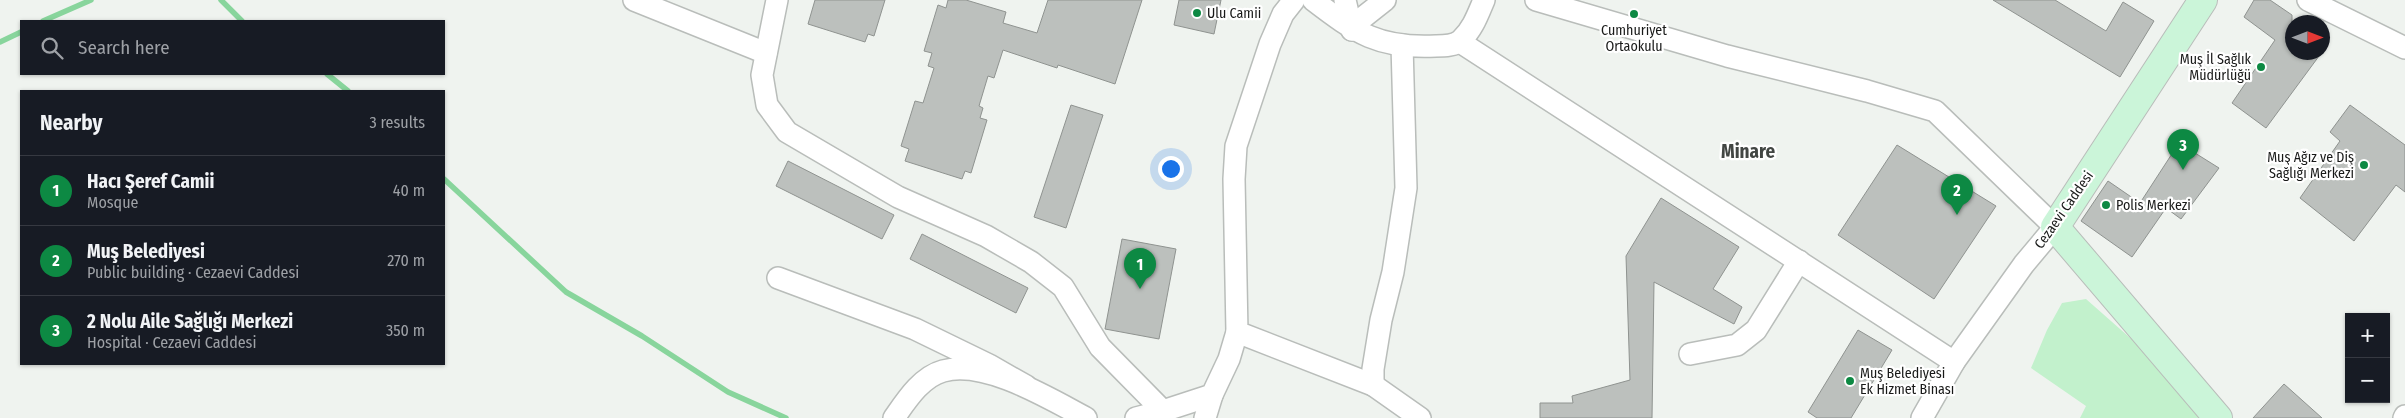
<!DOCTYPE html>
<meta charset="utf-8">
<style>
body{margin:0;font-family:"Fira Sans Condensed",sans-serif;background:#20242c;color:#f1f3f6}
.controls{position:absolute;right:15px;bottom:15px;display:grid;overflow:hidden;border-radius:0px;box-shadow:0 1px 4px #0004}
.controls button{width:45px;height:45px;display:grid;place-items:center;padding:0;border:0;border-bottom:1px solid #363941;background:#171b24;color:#f1f3f6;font:25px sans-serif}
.compass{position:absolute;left:2285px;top:15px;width:45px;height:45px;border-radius:50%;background:#171b24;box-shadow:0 1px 4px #0004;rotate:90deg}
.you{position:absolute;left:1170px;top:168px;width:18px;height:18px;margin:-12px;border:4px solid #fff;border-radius:50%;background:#1a73e8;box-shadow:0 0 0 8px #1a73e833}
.badge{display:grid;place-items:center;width:32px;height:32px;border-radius:50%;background:#0d8943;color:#fff;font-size:16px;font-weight:700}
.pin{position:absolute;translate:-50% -41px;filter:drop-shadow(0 1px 2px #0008)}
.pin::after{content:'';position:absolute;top:26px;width:18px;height:15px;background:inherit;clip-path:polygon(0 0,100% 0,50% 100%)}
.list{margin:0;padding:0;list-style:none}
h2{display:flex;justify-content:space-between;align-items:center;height:65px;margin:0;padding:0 20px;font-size:21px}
h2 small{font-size:16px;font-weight:400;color:#9ea1a6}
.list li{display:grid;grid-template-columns:32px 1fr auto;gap:15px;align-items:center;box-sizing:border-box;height:70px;padding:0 20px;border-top:1px solid #363941}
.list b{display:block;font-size:19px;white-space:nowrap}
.list p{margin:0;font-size:16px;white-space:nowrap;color:#9ea1a6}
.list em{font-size:16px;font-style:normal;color:#9ea1a6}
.icon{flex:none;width:28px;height:28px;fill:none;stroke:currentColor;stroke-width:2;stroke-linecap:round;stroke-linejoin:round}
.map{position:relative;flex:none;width:2405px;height:418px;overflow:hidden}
.search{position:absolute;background:#171b24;box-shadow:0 1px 4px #0004;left:20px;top:20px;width:425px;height:55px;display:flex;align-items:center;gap:12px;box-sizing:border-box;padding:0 18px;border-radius:0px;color:#9ea1a6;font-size:19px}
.panel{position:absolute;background:#171b24;box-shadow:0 1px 4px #0004;left:20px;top:90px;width:425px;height:275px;border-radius:0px}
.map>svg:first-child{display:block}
.green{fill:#c2f1cc}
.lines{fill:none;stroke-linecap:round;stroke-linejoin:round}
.stream{stroke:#88d59c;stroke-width:5.5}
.building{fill:#bcc0bd;stroke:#8f9390}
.street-casing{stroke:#b9bdba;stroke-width:24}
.secondary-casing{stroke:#b9bdba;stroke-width:30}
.street{stroke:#fff;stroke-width:21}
.secondary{stroke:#cbf5d9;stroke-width:28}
.poi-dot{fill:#0d8943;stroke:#fff;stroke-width:2}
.labels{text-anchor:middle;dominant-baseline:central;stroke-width:4.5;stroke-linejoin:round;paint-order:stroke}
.poi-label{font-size:14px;fill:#181918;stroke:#fff;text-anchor:start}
.street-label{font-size:14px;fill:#181918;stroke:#fff}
.district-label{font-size:19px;font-weight:bold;fill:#424643;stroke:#fff}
</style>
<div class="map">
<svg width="2405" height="418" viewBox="0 0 2405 418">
<rect width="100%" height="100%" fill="#eff3ef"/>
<!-- green -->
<path class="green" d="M 2086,299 L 2145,351 L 2201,418 L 2080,418 L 2086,406 L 2031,368 L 2047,330 L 2062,303 Z"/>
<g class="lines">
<!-- stream -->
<g class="stream">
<path d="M 221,0 L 242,21"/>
<path d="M 43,21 L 91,0"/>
<path d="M 0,42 L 21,32"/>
<path d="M 327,74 L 348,91"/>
<path d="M 444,179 L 566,292 L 642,336 L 728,392 L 786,418"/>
</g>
</g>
<!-- building -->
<g class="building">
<path d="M 815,0 L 885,0 L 874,36 L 868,34 L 865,42 L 808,24 Z"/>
<path d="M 948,0 L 966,0 L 1006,12 L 1003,23 L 1037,33 L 1048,0 L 1142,0 L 1115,84 L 1058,65 L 1057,68 L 1003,50 L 994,78 L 988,76 L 979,106 L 983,108 L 980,118 L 987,120 L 971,173 L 965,171 L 962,179 L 905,161 L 909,149 L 901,146 L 915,101 L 923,103 L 934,68 L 928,66 L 932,53 L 924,51 L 938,5 L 946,8 Z"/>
<path d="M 1179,0 L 1221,0 L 1214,34 L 1174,25 Z"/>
<path d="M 1993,0 L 2055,0 L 2106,31 L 2123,2 L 2154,21 L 2120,77 Z"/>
<path d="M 2254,0 L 2270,0 L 2292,15 L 2292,52 L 2322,52 L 2266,128 L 2232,103 L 2275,40 L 2244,17 Z"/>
<path d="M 1071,105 L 1103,115 L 1066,228 L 1034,217 Z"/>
<path d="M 2350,105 L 2405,145 L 2405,192 L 2396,185 L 2354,241 L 2300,198 L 2340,141 L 2330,132 Z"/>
<path d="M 2179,143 L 2219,168 L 2181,219 L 2166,208 L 2132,257 L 2081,221 L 2108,181 L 2140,203 Z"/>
<path d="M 1897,145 L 1996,206 L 1934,299 L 1838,235 Z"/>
<path d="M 788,161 L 894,215 L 882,239 L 776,186 Z"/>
<path d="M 1661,198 L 1739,247 L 1713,289 L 1742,307 L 1734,324 L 1654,282 L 1652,418 L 1540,418 L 1540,403 L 1573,403 L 1572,396 L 1630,380 L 1626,256 Z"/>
<path d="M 922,234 L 1028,288 L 1016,313 L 910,259 Z"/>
<path d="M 1122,239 L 1176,249 L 1159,339 L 1105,329 Z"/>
<path d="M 1858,330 L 1892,350 L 1851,418 L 1817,418 L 1808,412 Z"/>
<path d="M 2284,384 L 2322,418 L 2253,418 Z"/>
</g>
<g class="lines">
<!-- street casing -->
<g class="street-casing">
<g id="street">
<path d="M 634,0 L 766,53"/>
<path d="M 777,0 L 762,75 L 767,105 L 787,132 L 898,197 L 986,236 L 1031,262 L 1063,287 L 1100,347 L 1163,411"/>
<path d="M 1294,0 L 1283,14 L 1270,44 L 1236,146 L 1234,179 L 1237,332 L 1373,385 L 1420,418"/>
<path d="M 1313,0 C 1356,33 1379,49 1436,46 C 1444,46 1455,46 1461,40 C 1473,29 1478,14 1484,0"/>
<path d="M 1345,0 L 1352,30"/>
<path d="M 1536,0 L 1727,56 L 1867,91 L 1935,111 L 2055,227 L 2024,264 L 1954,362 L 1922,418"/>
<path d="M 2308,0 L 2405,48"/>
<path d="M 1352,30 L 1361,19 L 1385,0"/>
<path d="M 1460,42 L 1954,362"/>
<path d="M 778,278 L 915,329 L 989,365 L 1026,386"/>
<path d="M 1690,354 L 1737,345 L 1756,330 L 1799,261"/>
<path d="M 1373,385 L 1373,369 L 1381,320 L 1393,272 L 1406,188 L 1402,45"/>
<path d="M 894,418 C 906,401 921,377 943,371 C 985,359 1050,399 1086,418"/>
<path d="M 1136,418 L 1163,411 L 1212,395 L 1229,359 L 1237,332"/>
<path d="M 1205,418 L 1212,395"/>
<path d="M 2404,418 L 2405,416"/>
</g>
</g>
<!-- secondary casing -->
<g class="secondary-casing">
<path id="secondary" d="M 2203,0 L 2055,227 L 2218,418"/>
</g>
<!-- street -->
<use href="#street" class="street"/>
<!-- secondary -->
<use href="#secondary" class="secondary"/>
</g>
<!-- markers -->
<g class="poi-dot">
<circle cx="1197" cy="13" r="5"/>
<circle cx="1634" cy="14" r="5"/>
<circle cx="2261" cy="67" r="5"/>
<circle cx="2364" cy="165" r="5"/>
<circle cx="2106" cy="205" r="5"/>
<circle cx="1850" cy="381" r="5"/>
</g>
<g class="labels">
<!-- poi labels -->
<g class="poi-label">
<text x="1207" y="13">Ulu Camii</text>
<text x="1634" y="30" text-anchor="middle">Cumhuriyet<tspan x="1634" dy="16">Ortaokulu</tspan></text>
<text x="2251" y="59" text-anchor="end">Muş İl Sağlık<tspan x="2251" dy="16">Müdürlüğü</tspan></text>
<text x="2354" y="157" text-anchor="end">Muş Ağız ve Diş<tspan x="2354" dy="16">Sağlığı Merkezi</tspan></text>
<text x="2116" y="205">Polis Merkezi</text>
<text x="1860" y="373">Muş Belediyesi<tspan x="1860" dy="16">Ek Hizmet Binası</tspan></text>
</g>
<!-- street labels -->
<g class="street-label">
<text transform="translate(2064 210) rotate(-55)">Cezaevi Caddesi</text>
</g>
<!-- district labels -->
<g class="district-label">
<text x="1748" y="151">Minare</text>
</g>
</g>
</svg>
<div class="controls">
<button>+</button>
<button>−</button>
</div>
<svg class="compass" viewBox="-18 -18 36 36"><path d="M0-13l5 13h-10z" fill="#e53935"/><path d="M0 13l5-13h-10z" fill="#9ea1a6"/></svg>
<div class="you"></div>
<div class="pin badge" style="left:1140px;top:289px">1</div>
<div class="pin badge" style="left:1957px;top:215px">2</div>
<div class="pin badge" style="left:2183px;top:170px">3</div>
<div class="search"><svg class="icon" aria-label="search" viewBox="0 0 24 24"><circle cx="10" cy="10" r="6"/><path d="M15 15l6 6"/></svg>Search here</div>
<section class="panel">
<h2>Nearby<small>3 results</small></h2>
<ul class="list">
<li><span class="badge">1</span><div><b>Hacı Şeref Camii</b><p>Mosque</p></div><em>40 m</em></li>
<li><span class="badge">2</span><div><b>Muş Belediyesi</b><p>Public building · Cezaevi Caddesi</p></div><em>270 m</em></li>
<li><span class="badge">3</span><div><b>2 Nolu Aile Sağlığı Merkezi</b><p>Hospital · Cezaevi Caddesi</p></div><em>350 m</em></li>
</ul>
</section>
</div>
